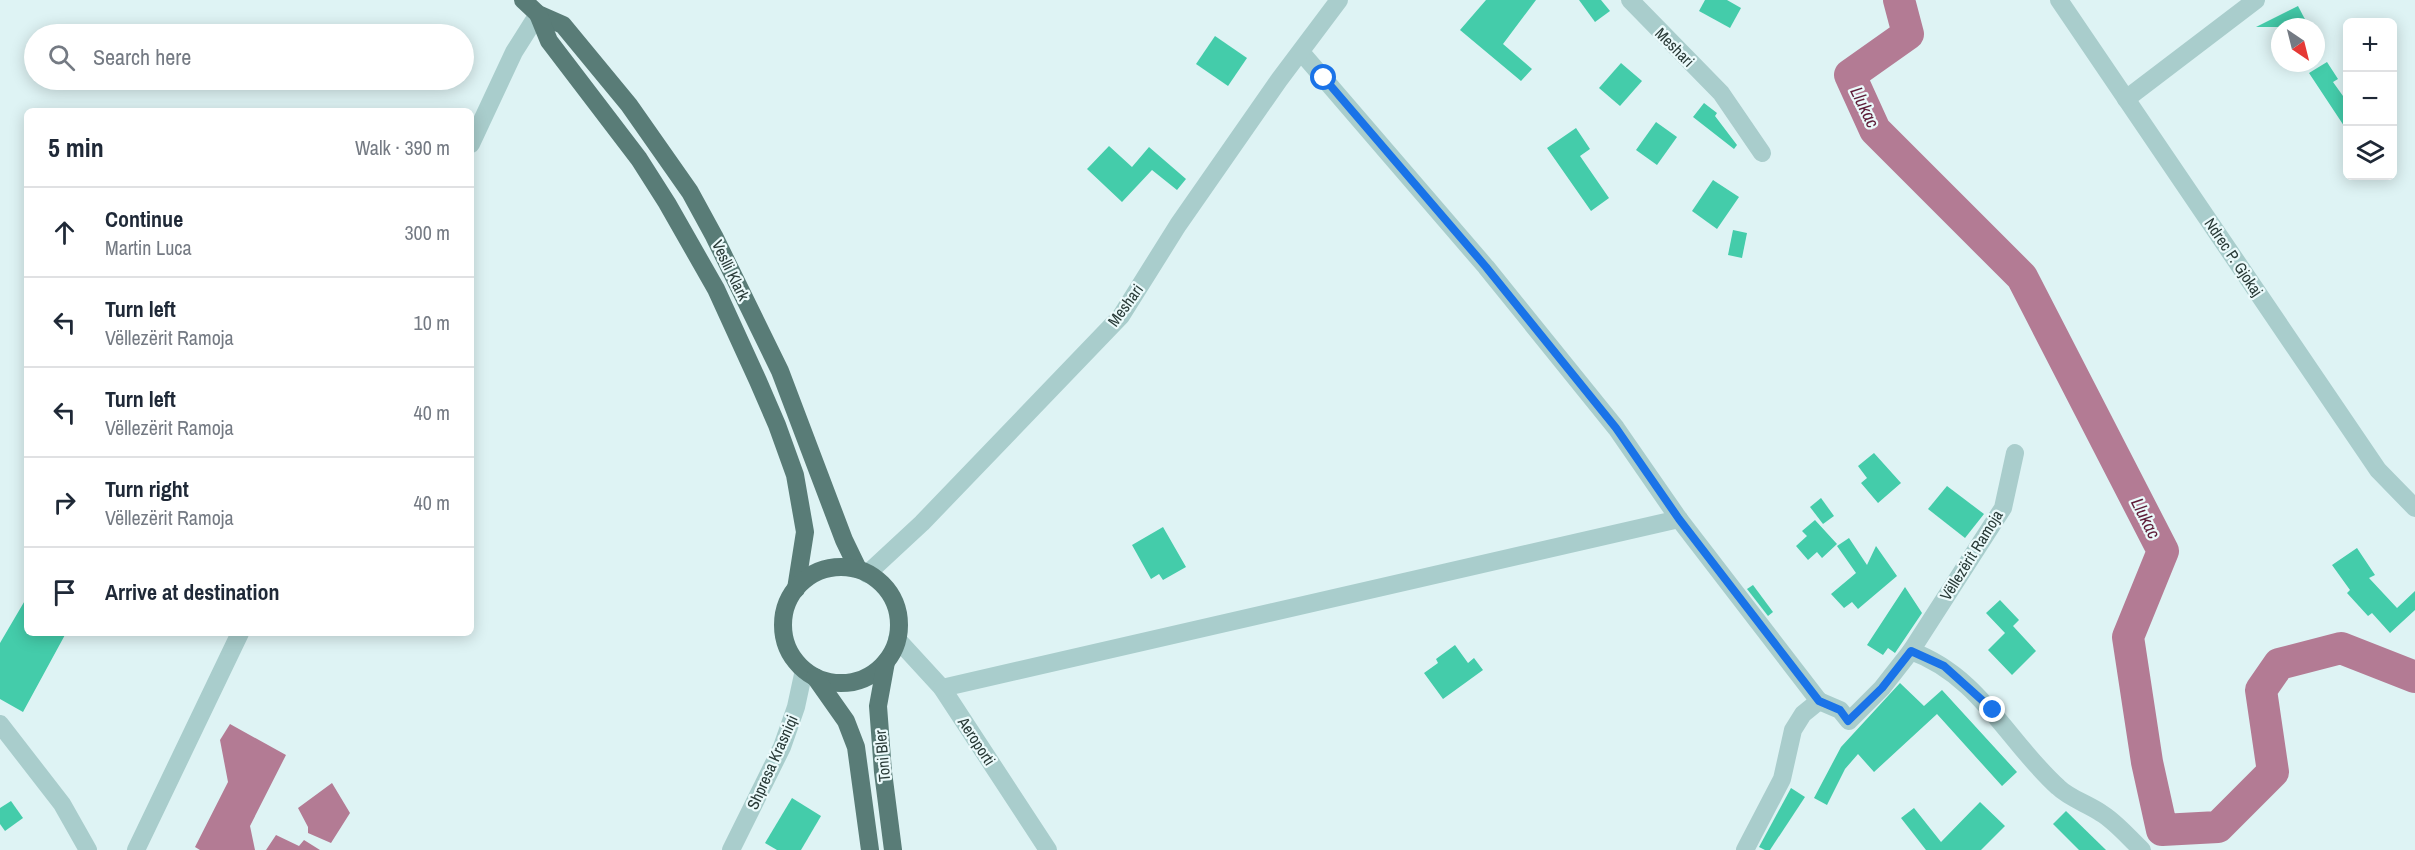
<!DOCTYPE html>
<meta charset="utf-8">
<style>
body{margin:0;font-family:"Archivo Narrow",sans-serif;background:#f6f6f7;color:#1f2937}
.controls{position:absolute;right:18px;top:18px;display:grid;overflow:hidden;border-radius:9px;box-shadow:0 3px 15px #0003}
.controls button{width:54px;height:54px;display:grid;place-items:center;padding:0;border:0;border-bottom:2px solid #e0e1e3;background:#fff;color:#1f2937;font:30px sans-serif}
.compass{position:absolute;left:2271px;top:18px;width:54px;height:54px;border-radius:50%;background:#fff;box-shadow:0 3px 15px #0003;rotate:145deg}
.stop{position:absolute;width:18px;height:18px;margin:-14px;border:4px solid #1a73e8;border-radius:50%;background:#fff}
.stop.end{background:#1a73e8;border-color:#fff;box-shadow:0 2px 6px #0008}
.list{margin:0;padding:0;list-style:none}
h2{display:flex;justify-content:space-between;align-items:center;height:78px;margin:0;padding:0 24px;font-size:26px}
h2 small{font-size:20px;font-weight:400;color:#747a83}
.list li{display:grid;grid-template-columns:39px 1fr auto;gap:18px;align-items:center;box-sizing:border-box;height:90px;padding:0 24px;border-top:2px solid #e0e1e3}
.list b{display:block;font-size:22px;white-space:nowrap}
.list p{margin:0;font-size:20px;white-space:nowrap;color:#747a83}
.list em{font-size:20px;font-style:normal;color:#747a83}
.icon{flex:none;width:33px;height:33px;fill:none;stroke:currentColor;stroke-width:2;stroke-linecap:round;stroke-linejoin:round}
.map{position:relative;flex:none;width:2415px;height:850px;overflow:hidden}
.search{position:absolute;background:#fff;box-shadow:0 3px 15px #0003;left:24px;top:24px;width:450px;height:66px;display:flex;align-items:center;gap:15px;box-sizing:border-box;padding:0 21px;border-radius:33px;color:#747a83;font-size:22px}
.panel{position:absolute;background:#fff;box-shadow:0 3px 15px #0003;left:24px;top:108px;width:450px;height:528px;border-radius:9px}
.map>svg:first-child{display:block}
.water{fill:#b37b94}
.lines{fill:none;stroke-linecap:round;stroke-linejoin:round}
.river{stroke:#b37b94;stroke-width:32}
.building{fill:#4ca}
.minor{stroke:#a9cdcc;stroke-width:18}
.major{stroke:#597c77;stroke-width:18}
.route{stroke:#1a73e8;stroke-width:8}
.labels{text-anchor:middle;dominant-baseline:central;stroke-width:4.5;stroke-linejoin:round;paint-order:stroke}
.street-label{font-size:16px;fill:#293a37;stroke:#ebfafb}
.water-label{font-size:18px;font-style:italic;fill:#5e1c38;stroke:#ebfafb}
</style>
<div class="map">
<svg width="2415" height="850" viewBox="0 0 2415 850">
<rect width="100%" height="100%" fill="#def3f4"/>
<!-- water -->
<g class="water">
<path d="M 230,724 L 286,755 L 250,826 L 255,850 L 200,850 L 195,847 L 228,782 L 220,740 Z"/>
<path d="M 332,783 L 350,813 L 331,843 L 308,833 L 308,827 L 298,808 Z"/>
<path d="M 276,835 L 299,846 L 304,840 L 320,850 L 266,850 Z"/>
</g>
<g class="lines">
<!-- river -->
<path class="river" d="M 1899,0 L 1908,34 L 1850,75 L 1875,130 L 2022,277 L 2163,551 L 2128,637 L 2147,762 L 2162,830 L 2218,827 L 2273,772 L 2261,690 L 2279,664 L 2341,648 L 2415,677"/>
</g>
<!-- building -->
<g class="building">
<path d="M 1486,0 L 1536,0 L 1503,44 L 1532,69 L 1521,81 L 1460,30 Z"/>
<path d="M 1579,0 L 1601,0 L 1610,11 L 1595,22 Z"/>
<path d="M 1705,0 L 1727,0 L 1741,8 L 1730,28 L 1699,11 Z"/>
<path d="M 2298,6 L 2309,27 L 2256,27 Z"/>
<path d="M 1215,36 L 1247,58 L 1228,86 L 1196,64 Z"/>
<path d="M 2327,62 L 2338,79 L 2333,82 L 2348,103 L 2348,132 L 2309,73 Z"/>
<path d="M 1621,63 L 1642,81 L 1620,106 L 1599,88 Z"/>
<path d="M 1704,103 L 1717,113 L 1715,116 L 1737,145 L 1734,149 L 1693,117 Z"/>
<path d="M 1656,122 L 1677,137 L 1657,165 L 1636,150 Z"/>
<path d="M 1576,128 L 1590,149 L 1580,156 L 1609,198 L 1591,211 L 1547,148 Z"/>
<path d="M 1109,146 L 1132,167 L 1149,147 L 1186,179 L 1177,190 L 1152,170 L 1122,202 L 1087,169 Z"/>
<path d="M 1713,180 L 1739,197 L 1717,229 L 1692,211 Z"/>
<path d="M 1733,230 L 1747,233 L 1742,258 L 1728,255 Z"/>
<path d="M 1874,453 L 1901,483 L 1878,503 L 1861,483 L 1867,478 L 1858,466 Z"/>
<path d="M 1947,486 L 1984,514 L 1965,538 L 1928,509 Z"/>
<path d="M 1821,498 L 1834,516 L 1823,524 L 1810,507 Z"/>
<path d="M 1815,520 L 1837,544 L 1822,558 L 1817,552 L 1808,560 L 1796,546 L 1807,536 L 1802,531 Z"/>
<path d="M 1163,527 L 1186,567 L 1163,580 L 1159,574 L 1151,579 L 1132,545 Z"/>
<path d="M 1849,538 L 1867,565 L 1876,546 L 1897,576 L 1858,609 L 1852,602 L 1844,608 L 1831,594 L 1856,573 L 1837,546 Z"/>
<path d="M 2357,548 L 2375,575 L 2369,578 L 2397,608 L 2415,591 L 2415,610 L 2390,633 L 2372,613 L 2368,616 L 2347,593 L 2350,590 L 2332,565 Z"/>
<path d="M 1753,585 L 1773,612 L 1768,616 L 1747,589 Z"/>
<path d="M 1905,587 L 1922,613 L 1895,653 L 1888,648 L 1883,655 L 1867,645 Z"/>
<path d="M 27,597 L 27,633 L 66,633 L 23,712 L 0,699 L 0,643 Z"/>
<path d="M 2000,600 L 2019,620 L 2013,626 L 2036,651 L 2012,675 L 1988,650 L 2005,633 L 1986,613 Z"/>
<path d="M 1455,645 L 1468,663 L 1474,658 L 1483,670 L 1443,699 L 1424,673 L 1438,663 L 1436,659 Z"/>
<path d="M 1900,683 L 1924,706 L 1942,690 L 2017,772 L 2002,786 L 1937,714 L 1874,772 L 1858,754 L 1845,769 L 1827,805 L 1814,798 L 1841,747 Z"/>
<path d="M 1791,788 L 1805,797 L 1770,850 L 1765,850 L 1759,847 Z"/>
<path d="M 792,798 L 821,816 L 801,850 L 777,850 L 765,843 Z"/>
<path d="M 11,801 L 23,818 L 5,831 L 0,824 L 0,808 Z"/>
<path d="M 1980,802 L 2005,826 L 1981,850 L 1926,850 L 1901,818 L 1914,808 L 1941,842 Z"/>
<path d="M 2066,811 L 2106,850 L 2079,850 L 2053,824 Z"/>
</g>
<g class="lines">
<!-- minor -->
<g class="minor">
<path d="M 1630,0 L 1721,93 L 1762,153"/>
<path d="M 2059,0 L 2378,470 L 2415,508"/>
<path d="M 1301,52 L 1486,267 L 1616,428 L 1679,519 L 1819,701"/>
<path d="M 2126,99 L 2256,0"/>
<path d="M 471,144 L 514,52 L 538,14"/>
<path d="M 867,574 L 922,523 L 1121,316 L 1178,225 L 1279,80 L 1339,0"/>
<path d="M 897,639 L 942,688 L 1048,850"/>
<path d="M 1911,651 L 2003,508 L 2015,453"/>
<path d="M 942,688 L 1679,519"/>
<path d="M 1819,701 L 1840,710 L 1849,721 L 1882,688 L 1911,651 C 1980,676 2007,741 2058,787 C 2069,798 2088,804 2101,813 C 2116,822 2129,838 2142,850"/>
<path d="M 0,724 L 62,804 L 88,850"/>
<path d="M 136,850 L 240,633"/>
<path d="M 731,850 L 782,747 L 796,707 L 804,670"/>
<path d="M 1745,850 L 1782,779 L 1793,730 L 1803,714 L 1819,701"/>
</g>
<!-- major -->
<g class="major">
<path d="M 523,0 L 538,14 L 563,25 L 629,105 L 690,192 L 714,236 L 780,371 L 844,540 L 858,569"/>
<path d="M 538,14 L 549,41 L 639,159 L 667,203 L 716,289 L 758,381 L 777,425 L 795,475 L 805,532 L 796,589"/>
<circle cx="841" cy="625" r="58"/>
<path d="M 886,662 L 878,706 L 883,772 L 893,850"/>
<path d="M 815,677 L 846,721 L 856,747 L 870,850"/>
</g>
</g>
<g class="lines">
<!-- route -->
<path class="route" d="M 1324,78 L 1486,267 L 1616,428 L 1679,519 L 1819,701 L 1840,710 L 1848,721 L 1882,688 L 1911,651 L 1944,666 L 1993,710"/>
</g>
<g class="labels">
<!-- street labels -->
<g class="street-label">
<text transform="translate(1675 47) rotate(45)">Meshari</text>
<text transform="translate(2234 257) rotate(56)">Ndrec P. Gjokaj</text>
<text transform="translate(731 270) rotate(64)">Veslli Klark</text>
<text transform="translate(1125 305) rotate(-54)">Meshari</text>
<text transform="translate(1971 555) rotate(-58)">Vëllezërit Ramoja</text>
<text transform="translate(977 741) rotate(57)">Aeroporti</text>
<text transform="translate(882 756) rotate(-95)">Toni Bler</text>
<text transform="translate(772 762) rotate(-66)">Shpresa Krasniqi</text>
</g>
<!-- water labels -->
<g class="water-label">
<text transform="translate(1865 107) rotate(64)">Llukac</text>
<text transform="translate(2146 518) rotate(63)">Llukac</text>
</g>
</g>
</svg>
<div class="controls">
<button>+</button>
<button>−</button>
<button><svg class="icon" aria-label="layers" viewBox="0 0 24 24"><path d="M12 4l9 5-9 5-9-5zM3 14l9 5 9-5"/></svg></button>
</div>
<svg class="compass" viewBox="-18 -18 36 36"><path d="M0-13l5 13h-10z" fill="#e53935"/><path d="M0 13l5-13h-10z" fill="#747a83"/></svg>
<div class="stop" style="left:1324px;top:78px"></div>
<div class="stop end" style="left:1993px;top:710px"></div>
<div class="search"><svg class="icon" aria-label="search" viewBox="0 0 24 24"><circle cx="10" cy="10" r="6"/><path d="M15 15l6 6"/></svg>Search here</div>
<section class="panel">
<h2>5 min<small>Walk · 390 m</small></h2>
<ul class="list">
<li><svg class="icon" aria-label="ahead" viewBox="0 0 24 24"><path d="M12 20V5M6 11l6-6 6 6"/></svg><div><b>Continue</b><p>Martin Luca</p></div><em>300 m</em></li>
<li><svg class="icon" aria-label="left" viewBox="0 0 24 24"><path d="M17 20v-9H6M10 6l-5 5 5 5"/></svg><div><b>Turn left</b><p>Vëllezërit Ramoja</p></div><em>10 m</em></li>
<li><svg class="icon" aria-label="left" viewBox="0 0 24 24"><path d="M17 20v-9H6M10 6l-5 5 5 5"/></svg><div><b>Turn left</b><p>Vëllezërit Ramoja</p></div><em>40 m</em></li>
<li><svg class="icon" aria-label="right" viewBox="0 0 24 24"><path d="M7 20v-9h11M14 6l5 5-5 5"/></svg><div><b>Turn right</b><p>Vëllezërit Ramoja</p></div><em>40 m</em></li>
<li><svg class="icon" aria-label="arrive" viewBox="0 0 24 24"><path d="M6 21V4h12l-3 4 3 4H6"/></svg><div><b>Arrive at destination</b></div></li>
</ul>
</section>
</div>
